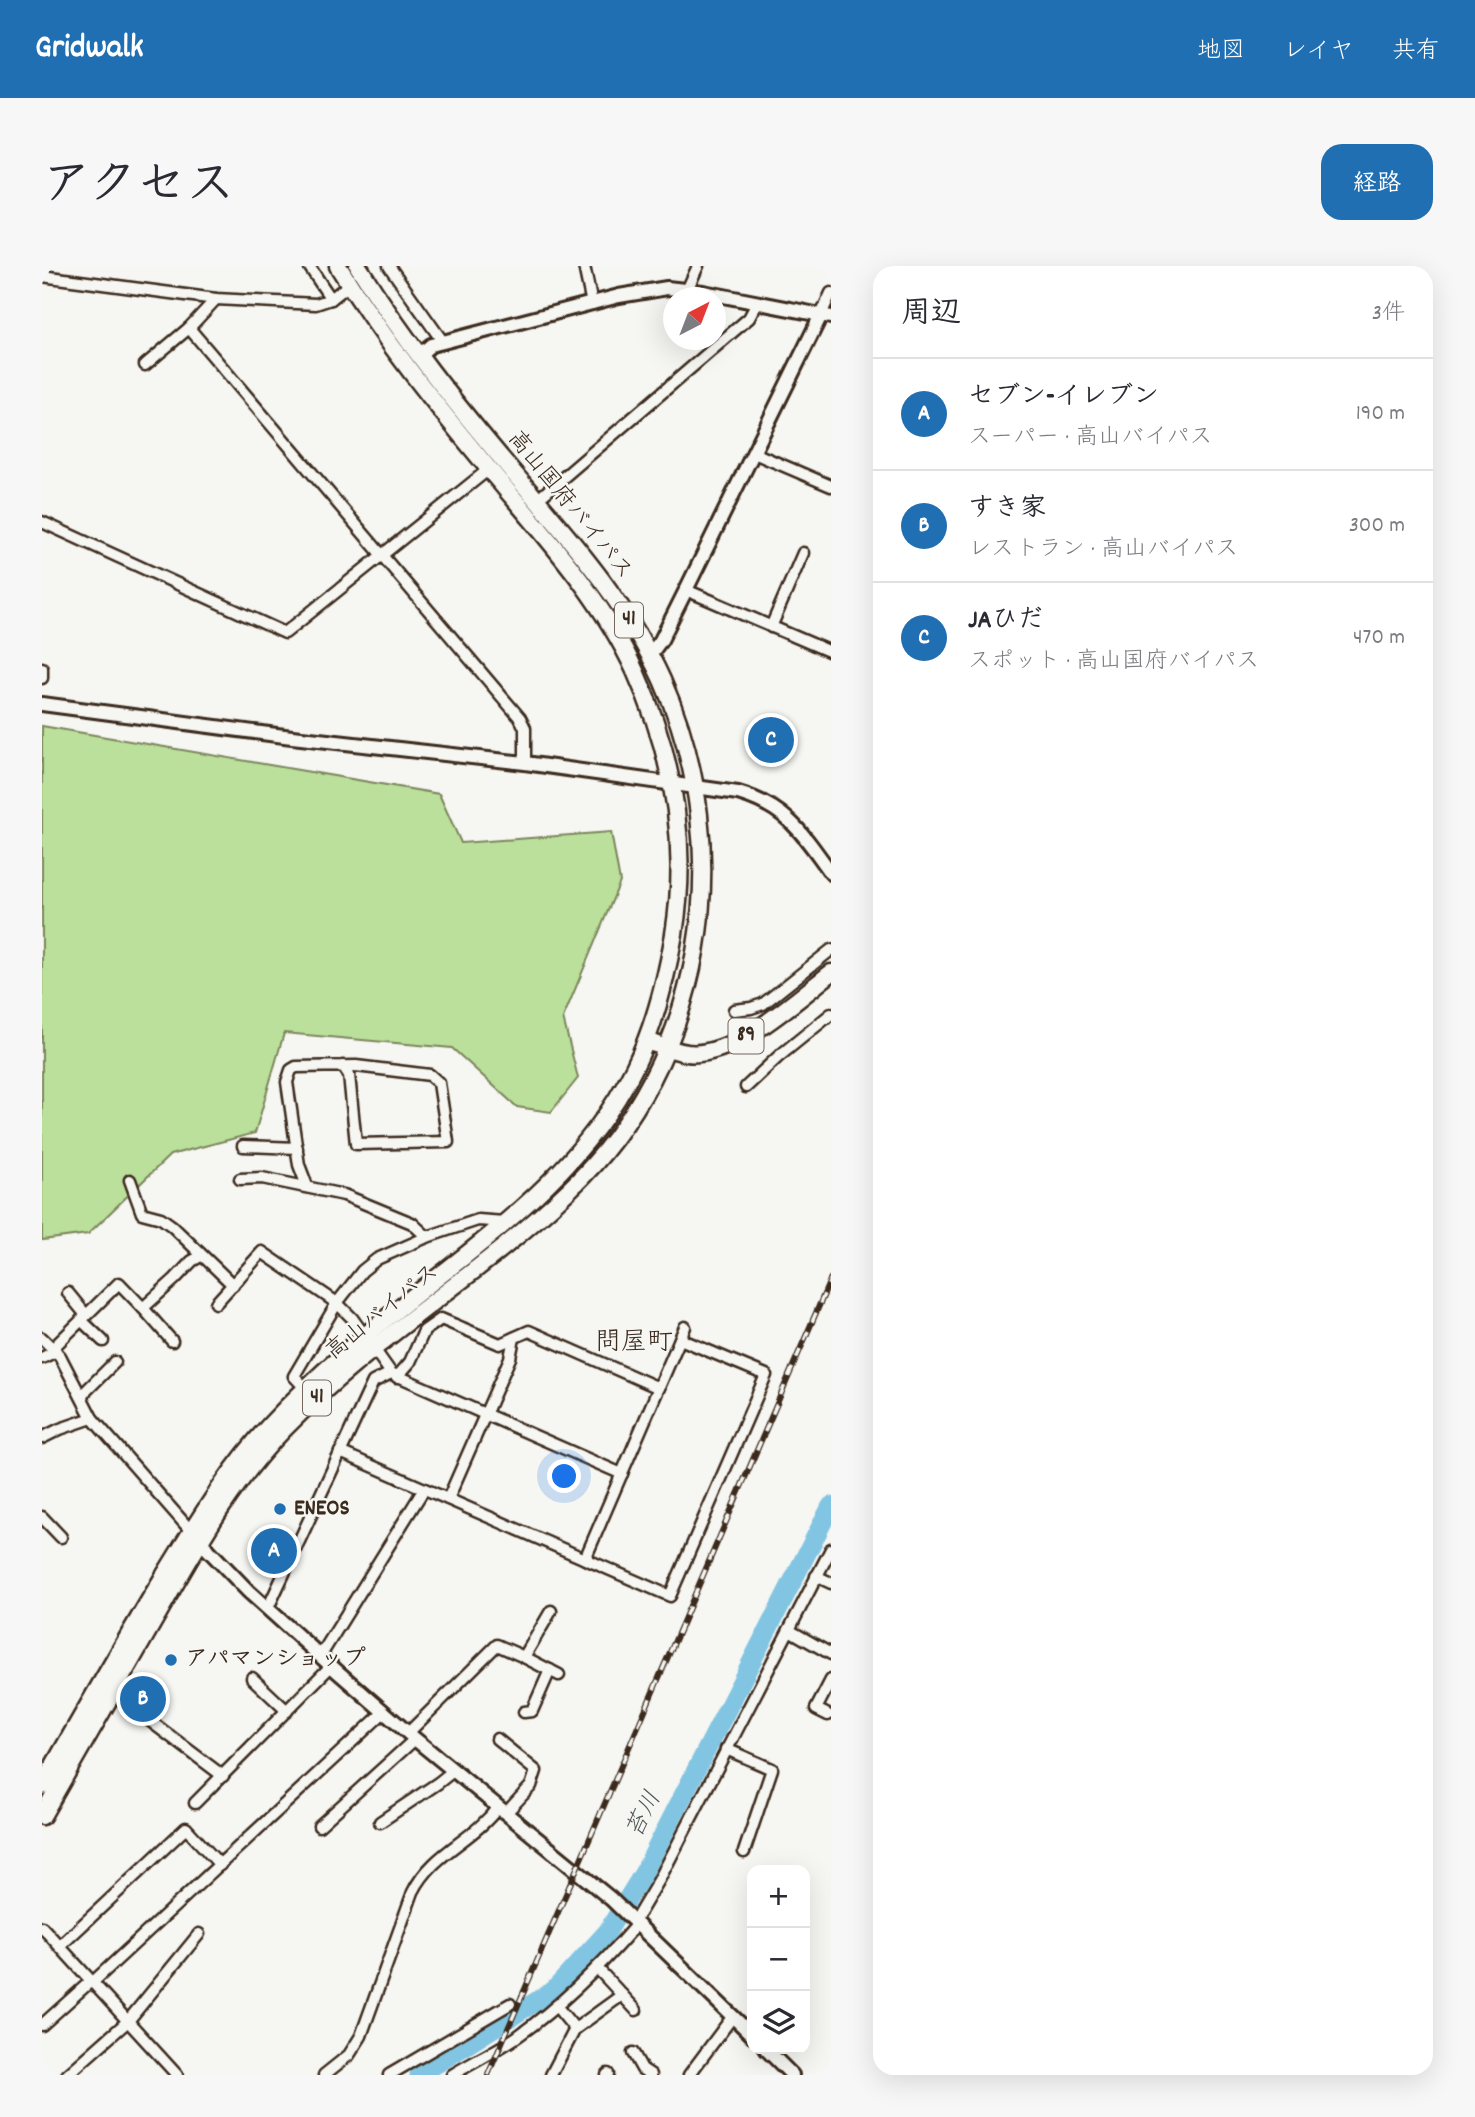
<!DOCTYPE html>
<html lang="ja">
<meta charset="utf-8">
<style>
body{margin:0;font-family:Dekko,"Klee One",sans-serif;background:#f7f7f7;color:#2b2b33}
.controls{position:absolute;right:21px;bottom:21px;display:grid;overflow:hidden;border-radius:14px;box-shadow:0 7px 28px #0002}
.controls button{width:63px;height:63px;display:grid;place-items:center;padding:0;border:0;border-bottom:2px solid #e1e1e2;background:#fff;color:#2b2b33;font:35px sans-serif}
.compass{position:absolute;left:621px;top:21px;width:63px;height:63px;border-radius:50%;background:#fff;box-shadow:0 7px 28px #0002;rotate:42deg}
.you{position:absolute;left:523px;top:1211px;width:24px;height:24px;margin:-18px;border:5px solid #fff;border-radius:50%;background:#1a73e8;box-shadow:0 0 0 10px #1a73e833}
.badge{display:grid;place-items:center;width:46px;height:46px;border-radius:50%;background:#1f6fb2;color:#fff;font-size:23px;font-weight:700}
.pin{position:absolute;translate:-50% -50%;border:4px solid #fff;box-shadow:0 2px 7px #0006}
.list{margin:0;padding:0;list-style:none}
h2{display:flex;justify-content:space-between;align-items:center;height:91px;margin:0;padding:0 28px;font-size:30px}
h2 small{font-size:23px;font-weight:400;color:#7c7c81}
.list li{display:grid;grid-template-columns:46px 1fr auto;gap:21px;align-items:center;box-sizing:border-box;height:112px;padding:0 28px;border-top:2px solid #e1e1e2}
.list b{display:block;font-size:26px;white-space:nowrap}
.list p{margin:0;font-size:23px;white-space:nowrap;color:#7c7c81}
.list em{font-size:23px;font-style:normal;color:#7c7c81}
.icon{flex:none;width:38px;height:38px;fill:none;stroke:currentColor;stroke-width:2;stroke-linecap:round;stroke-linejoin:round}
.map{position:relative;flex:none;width:789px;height:1809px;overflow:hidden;border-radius:21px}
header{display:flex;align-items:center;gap:42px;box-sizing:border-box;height:98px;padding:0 35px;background:#1f6fb2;color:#fff}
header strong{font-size:33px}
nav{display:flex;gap:38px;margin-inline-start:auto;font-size:24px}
.intro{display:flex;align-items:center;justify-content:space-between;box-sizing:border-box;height:168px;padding:0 42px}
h1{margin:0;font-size:49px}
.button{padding:18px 32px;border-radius:21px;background:#1f6fb2;color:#fff;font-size:24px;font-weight:700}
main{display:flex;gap:42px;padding:0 42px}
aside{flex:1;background:#fff;border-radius:21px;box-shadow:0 7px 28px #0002}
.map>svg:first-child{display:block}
.green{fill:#bbe09b;stroke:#7b855c;stroke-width:2}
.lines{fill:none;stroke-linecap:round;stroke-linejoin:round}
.river{stroke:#82c5e3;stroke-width:19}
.minor-casing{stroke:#3b2a1e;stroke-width:15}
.tertiary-casing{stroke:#3b2a1e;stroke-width:18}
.primary-casing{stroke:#3b2a1e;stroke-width:21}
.trunk-casing{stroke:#3b2a1e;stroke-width:21}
.minor{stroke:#f6f6f2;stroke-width:10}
.tertiary{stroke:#f6f6f2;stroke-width:12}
.primary{stroke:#f6f6f2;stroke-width:16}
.trunk{stroke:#f6f6f2;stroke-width:16}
.rail-casing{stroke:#3b2a1e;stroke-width:6}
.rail{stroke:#f6f6f2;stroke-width:3.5;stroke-dasharray:10;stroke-linecap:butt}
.poi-dot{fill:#1f6fb2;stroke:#f6f6f2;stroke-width:2.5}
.labels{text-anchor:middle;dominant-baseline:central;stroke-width:5;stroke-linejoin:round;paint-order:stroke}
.shield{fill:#f6f6f2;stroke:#73675e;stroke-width:2}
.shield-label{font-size:21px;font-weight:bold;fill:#3b2a1e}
.street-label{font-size:23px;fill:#3b2a1e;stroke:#f6f6f2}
.poi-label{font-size:23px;font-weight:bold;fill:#3b2a1e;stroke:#f6f6f2;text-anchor:start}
.water-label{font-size:24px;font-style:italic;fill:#505859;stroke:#f6f6f2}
.quarter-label{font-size:26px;fill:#3b2a1e;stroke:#f6f6f2}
</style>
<header>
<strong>Gridwalk</strong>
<nav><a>地図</a><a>レイヤ</a><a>共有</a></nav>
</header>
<div class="intro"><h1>アクセス</h1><a class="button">経路</a></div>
<main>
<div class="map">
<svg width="789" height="1809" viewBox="0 0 789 1809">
<rect width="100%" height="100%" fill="#f6f6f2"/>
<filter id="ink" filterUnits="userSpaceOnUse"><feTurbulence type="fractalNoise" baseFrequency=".0143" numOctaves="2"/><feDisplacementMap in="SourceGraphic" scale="14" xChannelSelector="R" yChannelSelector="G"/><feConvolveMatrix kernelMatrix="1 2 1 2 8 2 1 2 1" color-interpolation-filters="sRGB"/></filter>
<g filter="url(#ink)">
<!-- green -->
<path class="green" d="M 0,460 L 397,528 L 419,577 L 569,566 L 578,616 L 521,752 L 536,812 L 509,846 L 475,841 L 410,782 L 242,767 L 213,867 L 128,889 L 46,968 L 0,974 Z"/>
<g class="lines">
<!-- river -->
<path class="river" d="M 377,1809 L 512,1724 L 565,1666 L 602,1606 L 789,1240"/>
<!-- minor casing -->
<g class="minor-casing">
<g id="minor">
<path d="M 267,0 L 289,33"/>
<path d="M 347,0 L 401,76"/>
<path d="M 542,0 L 550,38"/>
<path d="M 0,10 L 174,33 L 274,38 L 289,33 L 308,18"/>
<path d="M 645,24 L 656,0"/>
<path d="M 779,49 L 789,27"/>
<path d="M 147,62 L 478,452 L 483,462 L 483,497"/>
<path d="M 103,99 L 147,62 L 174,33"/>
<path d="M 712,187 L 789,220"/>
<path d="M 495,234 L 707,52 L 715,37"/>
<path d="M 0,256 L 243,367 L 447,203"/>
<path d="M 644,324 L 789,386"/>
<path d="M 729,361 L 761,287"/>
<path d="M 0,402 L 0,412"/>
<path d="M 692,744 L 709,742 L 721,738 L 789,684"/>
<path d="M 704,821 L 736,791 L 789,748"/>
<path d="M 201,880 L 255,882"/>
<path d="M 198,913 L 220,912 L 302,929 L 370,957 L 385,971"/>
<path d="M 88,914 L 100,947 L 119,952 L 130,960 L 191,1019"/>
<path d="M 265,920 L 257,899 L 245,816 L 249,804 L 254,801 L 314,800 L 388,809 L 397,817 L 406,876 L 314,878 L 307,809 L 301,800"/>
<path d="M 26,1027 L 44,1049"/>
<path d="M 174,1037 L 220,986 L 295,1037 L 310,1052 L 349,1107 L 580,1208"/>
<path d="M 101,1042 L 130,1075"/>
<path d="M 39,1054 L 61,1075"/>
<path d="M 0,1072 L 18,1090 L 50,1152 L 149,1265"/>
<path d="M 11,1082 L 77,1017 L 101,1042 L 133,1013 L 150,995 L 159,990"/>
<path d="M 0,1092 L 14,1085"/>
<path d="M 355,1111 L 368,1096 L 382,1065 L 399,1053 L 458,1078 L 487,1065 L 617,1122"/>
<path d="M 264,1123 L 252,1110 L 295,1037 L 320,1005 L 335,993 L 385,971 L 436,954 L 462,956"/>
<path d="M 39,1130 L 73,1096"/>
<path d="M 0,1172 L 18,1163 L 50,1152"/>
<path d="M 298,1186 L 628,1330 L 724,1109 L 638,1073"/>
<path d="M 406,1233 L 468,1092 L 472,1072"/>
<path d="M 0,1251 L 19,1271"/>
<path d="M 543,1293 L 643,1061"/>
<path d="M 774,1310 L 789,1317"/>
<path d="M 226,1342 L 331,1116 L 349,1107"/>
<path d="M 747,1364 L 789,1388"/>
<path d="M 279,1389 L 382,1223"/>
<path d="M 482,1391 L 517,1409"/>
<path d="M 210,1412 L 245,1445"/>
<path d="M 71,1427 L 181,1510"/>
<path d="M 482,1446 L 490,1445 L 508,1404"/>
<path d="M 786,1449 L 774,1443 L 789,1414"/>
<path d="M 366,1467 L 455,1379 L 482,1391 L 509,1345"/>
<path d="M 455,1473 L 494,1505 L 489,1520 L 464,1547"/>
<path d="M 684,1483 L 730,1503 L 702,1586"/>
<path d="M 153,1537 L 289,1400"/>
<path d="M 338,1556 L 396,1517 L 411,1505"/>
<path d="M 277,1560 L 373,1473"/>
<path d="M 592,1656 L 617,1614 L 789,1283"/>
<path d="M 0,1661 L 135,1809"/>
<path d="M 18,1680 L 144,1562 L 178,1599"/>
<path d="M 556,1703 L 594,1744"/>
<path d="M 51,1716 L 342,1446"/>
<path d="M 0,1759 L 49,1715"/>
<path d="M 533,1763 L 580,1729"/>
<path d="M 591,1787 L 600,1803 L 609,1809"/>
<path d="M 25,1809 L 86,1755 L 157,1668"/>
<path d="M 282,1809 L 307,1789 L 319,1770 L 371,1626 C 391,1586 431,1575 456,1541"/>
<path d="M 347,1809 L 468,1738"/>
<path d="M 410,1809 C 431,1796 455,1785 476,1770 C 521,1738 558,1701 594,1659"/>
<path d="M 509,1809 L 533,1763 L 515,1741"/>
<path d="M 565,1809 L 566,1808"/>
<path d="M 647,1809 L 691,1750"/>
</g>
</g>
<!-- tertiary casing -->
<g class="tertiary-casing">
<g id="tertiary">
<path d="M 377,89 L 389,79 L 401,76 L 577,30 L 625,22 L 661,26 L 789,51"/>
<path d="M 608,389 L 619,374 L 644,324 L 779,49"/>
<path d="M 0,438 L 250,471 L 483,497 L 696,527 C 745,541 761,568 789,607"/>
<path d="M 153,1270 L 206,1325 L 296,1406 L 373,1473 L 569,1633 L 710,1769"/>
<path d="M 724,1783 L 750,1809"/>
</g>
</g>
<!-- primary casing -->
<g class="primary-casing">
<path id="primary" d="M 604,775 C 617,779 632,785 645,787 C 691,793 754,734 789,707"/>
</g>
<!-- trunk casing -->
<g class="trunk-casing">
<g id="trunk">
<path d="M 0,1520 C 40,1450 80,1380 122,1310 C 155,1257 186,1204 229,1158 C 275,1108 329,1064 382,1022 C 462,959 546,896 592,802 C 613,760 624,714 632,668 C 647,577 631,489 593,405 C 559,331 504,271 452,209 C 396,142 342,75 296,0"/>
<path d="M 0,1550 C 38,1484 76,1418 114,1351 C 152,1285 188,1218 242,1163 C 329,1073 437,1010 527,924 C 664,794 696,584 620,414 C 584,335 526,271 470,205 C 415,140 361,73 316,0"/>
</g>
</g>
<!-- minor -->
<use href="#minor" class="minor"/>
<!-- tertiary -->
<use href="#tertiary" class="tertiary"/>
<!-- primary -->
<use href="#primary" class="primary"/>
<!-- trunk -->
<use href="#trunk" class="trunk"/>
<!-- rail casing -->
<g class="rail-casing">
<path id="rail" d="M 446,1809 L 789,1012"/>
</g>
<!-- rail -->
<use href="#rail" class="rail"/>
</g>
</g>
<!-- markers -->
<g class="poi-dot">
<circle cx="238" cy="1243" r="7"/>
<circle cx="129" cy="1394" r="7"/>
</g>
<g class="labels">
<!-- shield labels -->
<g class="shield">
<rect x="573" y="336.5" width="28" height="35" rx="5"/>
<rect x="686.5" y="752.5" width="35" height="35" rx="5"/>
<rect x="261" y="1114.5" width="28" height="35" rx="5"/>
</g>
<g class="shield-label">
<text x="587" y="354">41</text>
<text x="704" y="770">89</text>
<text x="275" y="1132">41</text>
</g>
<!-- street labels -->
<g class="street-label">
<text transform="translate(527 240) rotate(51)">高山国府バイパス</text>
<text transform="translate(341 1047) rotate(-39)">高山バイパス</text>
</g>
<!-- poi labels -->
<g class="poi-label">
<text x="252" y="1243">ENEOS</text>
<text x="143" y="1394">アパマンショップ</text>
</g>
<!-- water labels -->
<g class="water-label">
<text transform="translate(603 1549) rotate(-63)">苔川</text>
</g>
<!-- quarter labels -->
<g class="quarter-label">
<text x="592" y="1077">問屋町</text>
</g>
</g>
</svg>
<div class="controls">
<button>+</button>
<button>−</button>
<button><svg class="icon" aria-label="layers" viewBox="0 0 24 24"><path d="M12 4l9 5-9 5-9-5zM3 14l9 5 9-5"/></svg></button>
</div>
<svg class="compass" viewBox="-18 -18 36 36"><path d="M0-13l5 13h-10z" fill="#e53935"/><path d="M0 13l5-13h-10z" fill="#7c7c81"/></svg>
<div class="you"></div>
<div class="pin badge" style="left:232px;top:1285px">A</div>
<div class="pin badge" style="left:101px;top:1433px">B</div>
<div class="pin badge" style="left:729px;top:474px">C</div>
</div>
<aside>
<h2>周辺<small>3件</small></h2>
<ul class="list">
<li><span class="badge">A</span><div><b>セブン-イレブン</b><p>スーパー · 高山バイパス</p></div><em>190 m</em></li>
<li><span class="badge">B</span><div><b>すき家</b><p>レストラン · 高山バイパス</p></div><em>300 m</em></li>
<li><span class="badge">C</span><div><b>JAひだ</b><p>スポット · 高山国府バイパス</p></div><em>470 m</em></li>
</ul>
</aside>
</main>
